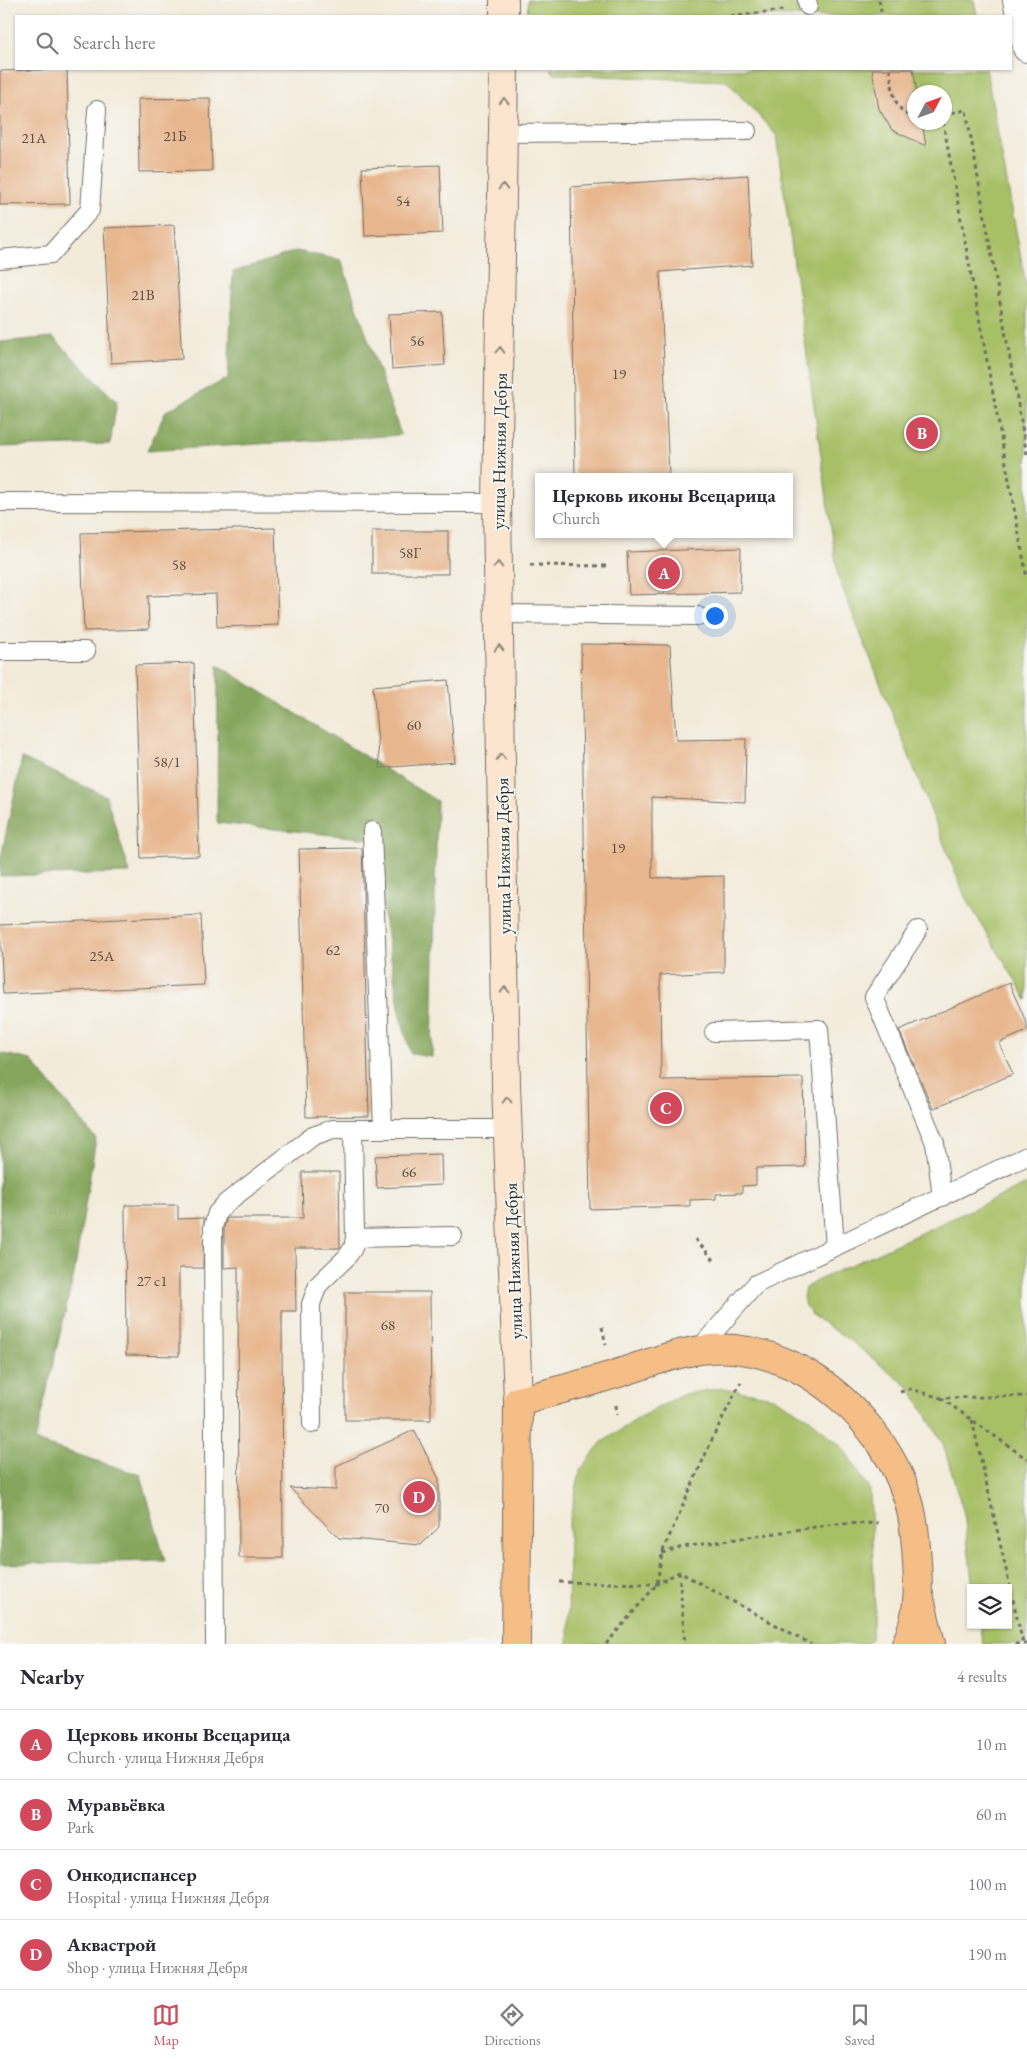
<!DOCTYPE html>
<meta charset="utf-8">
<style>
body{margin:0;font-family:"EB Garamond",serif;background:#f7f7f7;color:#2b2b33}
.controls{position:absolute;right:15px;bottom:15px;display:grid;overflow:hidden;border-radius:0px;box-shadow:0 1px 4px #0004}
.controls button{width:45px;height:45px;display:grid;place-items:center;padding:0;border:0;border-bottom:1px solid #e1e1e2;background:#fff;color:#2b2b33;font:25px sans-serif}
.compass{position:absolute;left:907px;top:85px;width:45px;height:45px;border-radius:50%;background:#fff;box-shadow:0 1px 4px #0004;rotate:49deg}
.you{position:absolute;left:714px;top:615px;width:18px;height:18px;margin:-12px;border:4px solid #fff;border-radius:50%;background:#1a73e8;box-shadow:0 0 0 8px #1a73e833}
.badge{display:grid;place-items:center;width:32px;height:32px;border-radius:50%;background:#d1495b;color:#fff;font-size:16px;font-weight:700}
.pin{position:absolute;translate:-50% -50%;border:2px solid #fff;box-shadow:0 1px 5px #0006}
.popup{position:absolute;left:535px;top:473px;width:258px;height:65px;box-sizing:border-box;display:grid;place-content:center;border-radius:0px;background:#fff;filter:drop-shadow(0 1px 4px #0005);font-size:16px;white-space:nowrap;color:#7c7c81}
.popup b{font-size:19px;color:#2b2b33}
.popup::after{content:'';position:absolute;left:50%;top:100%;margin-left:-10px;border:10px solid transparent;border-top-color:#fff}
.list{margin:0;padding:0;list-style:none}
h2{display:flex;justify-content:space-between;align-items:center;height:65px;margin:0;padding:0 20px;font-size:21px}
h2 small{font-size:16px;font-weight:400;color:#7c7c81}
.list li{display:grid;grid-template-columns:32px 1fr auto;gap:15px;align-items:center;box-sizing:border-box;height:70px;padding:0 20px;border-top:1px solid #e1e1e2}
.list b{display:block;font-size:19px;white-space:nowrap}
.list p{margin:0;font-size:16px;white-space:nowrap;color:#7c7c81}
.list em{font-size:16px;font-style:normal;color:#7c7c81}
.icon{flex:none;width:28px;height:28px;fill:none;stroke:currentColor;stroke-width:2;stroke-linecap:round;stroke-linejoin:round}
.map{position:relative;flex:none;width:1027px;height:1644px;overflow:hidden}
.search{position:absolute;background:#fff;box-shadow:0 1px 4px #0004;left:15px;right:15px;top:15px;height:55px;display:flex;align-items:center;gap:12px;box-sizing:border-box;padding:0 18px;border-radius:0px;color:#7c7c81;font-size:19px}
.sheet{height:345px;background:#fff}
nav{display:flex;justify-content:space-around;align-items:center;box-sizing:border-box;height:70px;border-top:1px solid #e1e1e2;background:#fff;font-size:14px;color:#7c7c81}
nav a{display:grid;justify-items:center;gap:2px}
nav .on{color:#d1495b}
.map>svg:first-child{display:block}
.green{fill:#a7c066;stroke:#697648;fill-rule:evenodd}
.forest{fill:#85a65b;stroke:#586843}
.building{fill:#e8b78f}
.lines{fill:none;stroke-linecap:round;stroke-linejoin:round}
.service-casing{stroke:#716e68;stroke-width:20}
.tertiary-casing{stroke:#716e68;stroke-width:30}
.secondary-casing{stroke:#716e68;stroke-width:30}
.primary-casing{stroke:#716e68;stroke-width:30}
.trunk-casing{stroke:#716e68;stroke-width:30}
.path{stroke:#716e68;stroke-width:3;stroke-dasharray:4 4;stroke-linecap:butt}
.service{stroke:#fff;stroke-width:18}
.tertiary{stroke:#fff;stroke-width:28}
.secondary{stroke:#fbe5cf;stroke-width:28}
.primary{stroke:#f6be87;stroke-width:28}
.trunk{stroke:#f6be87;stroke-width:28}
.oneway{stroke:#93887d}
.labels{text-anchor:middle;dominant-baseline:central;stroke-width:4;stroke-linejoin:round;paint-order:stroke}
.number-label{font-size:15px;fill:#5a4e44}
.street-label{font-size:18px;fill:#2b2b2b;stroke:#f6f6f2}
</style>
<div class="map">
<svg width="1027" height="1644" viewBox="0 0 1027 1644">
<rect width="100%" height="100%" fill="#f6f6f2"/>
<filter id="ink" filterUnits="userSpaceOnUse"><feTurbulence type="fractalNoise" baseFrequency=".02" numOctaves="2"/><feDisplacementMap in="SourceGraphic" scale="10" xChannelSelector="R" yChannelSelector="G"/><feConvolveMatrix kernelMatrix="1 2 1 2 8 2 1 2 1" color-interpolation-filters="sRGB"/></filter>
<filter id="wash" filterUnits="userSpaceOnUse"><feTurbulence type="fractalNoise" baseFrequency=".0096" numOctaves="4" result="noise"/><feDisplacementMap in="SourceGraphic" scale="20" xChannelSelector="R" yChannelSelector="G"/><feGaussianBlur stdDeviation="1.12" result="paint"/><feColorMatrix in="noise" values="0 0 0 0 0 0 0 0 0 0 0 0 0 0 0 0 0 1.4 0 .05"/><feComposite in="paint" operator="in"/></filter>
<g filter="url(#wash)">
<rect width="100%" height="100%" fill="#f3ebda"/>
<!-- green -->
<g class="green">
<path d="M 528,0 L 974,0 L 977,16 L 527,16 Z"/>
<path d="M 550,69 L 986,69 L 1027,290 L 1027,1000 L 965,897 L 838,577 L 776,135 L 727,81 L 554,74 ZM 914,92 L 944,92 L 944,122 L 914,122 Z"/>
<path d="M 1027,1184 L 1027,1644 L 983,1644 L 979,1625 L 1008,1625 L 1008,1588 L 973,1588 L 964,1514 L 943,1444 L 911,1389 L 852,1342 L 813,1316 L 805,1306 L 803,1297 L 805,1288 L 816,1281 Z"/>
<path d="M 722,1388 L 773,1397 L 810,1419 L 843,1448 L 870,1490 L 875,1609 L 871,1639 L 867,1644 L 568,1644 L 569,1523 L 580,1471 L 601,1443 L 640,1417 L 684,1394 Z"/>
</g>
<!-- forest -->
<g class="forest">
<path d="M 296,251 L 341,260 L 401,435 L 147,451 L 166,411 L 228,378 L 233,272 Z"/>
<path d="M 53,337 L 117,402 L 110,444 L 0,447 L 0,342 Z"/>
<path d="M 218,665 L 437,801 L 432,1057 L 411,1054 L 401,1019 L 371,839 L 217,823 Z"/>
<path d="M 22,758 L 106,796 L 130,873 L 0,876 L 0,862 Z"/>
<path d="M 0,1053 L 31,1060 L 96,1139 L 74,1274 L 35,1441 L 141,1475 L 165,1561 L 0,1564 Z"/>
</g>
<g id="blocks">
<!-- building -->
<g class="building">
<path d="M 67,69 L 70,204 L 0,205 L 0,71 Z"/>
<path d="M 872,69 L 913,69 L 917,92 L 914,92 L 914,122 L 922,122 L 926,146 L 892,130 L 879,109 Z"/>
<path d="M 210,98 L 212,171 L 139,172 L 138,99 Z"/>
<path d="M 440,165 L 443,233 L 365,236 L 362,168 Z"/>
<path d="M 748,175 L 752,265 L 660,272 L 669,477 L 575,477 L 571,187 Z"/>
<path d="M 174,225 L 182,359 L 111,363 L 104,228 Z"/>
<path d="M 442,312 L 445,365 L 392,369 L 389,314 Z"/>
<path d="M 275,528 L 278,625 L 217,627 L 216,594 L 148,596 L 149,629 L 84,631 L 81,533 Z"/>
<rect x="372" y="531" width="76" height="43"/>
<path d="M 741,548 L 740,592 L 629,595 L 627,552 Z"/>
<path d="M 581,644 L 670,645 L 676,740 L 746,739 L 745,802 L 652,797 L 652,878 L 724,876 L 724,972 L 660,975 L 661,1080 L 803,1078 L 805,1167 L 756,1168 L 756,1185 L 742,1186 L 742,1193 L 716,1194 L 716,1199 L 690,1200 L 690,1206 L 590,1209 Z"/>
<path d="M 194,663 L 199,856 L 141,858 L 135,665 Z"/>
<path d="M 448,680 L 455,762 L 380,768 L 373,686 Z"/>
<path d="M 362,848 L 369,1116 L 306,1117 L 299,849 Z"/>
<path d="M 201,915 L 204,985 L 3,994 L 0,925 Z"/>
<path d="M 1009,983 L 1027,1024 L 1027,1031 L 999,1043 L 1013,1074 L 933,1109 L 899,1030 Z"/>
<path d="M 441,1154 L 442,1185 L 377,1188 L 375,1156 Z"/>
<path d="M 302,1172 L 339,1172 L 340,1248 L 295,1248 L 296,1311 L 282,1311 L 283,1558 L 239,1558 L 238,1267 L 224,1268 L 224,1228 L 227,1218 L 303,1218 Z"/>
<path d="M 125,1205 L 178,1205 L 178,1219 L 204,1218 L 203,1268 L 179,1268 L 179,1356 L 126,1355 Z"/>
<path d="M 345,1292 L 430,1292 L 431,1420 L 345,1420 Z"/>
<path d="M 414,1430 L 439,1479 L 439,1527 L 421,1545 L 339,1538 L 290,1488 L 336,1490 L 336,1466 Z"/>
</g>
</g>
</g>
<g filter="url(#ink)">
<use href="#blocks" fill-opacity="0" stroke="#716e68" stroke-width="1"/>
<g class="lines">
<!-- service casing -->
<g class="service-casing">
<g id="service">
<path d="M 807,0 L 808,6"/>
<path d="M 504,133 L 747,131"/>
<path d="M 0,259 L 51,254 L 90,210 L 97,110"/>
<path d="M 0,502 L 497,503"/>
<path d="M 499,614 L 698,616"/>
<path d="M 0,651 L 86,651"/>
<path d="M 372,831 L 383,1129"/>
<path d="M 918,930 L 874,997 L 935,1143 L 942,1197"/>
<path d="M 714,1032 L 819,1029 L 835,1247"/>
<path d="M 355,1238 L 453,1236"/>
<path d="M 699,1349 L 756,1284 L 1027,1156"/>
<path d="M 312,1424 L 311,1304 L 318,1285 L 347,1257 L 353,1248 L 355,1238 L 353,1129"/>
<path d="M 215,1644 L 213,1227 L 217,1213 L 226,1203 L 313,1136 L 333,1129 L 508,1129"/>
</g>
</g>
<!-- tertiary casing -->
<g class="tertiary-casing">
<path id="tertiary" d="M 1017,0 L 1027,48"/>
</g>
<!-- secondary casing -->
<g class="secondary-casing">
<g id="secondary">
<path d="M 504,16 L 504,0"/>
<path d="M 504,69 L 497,503 L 506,1085 L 518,1401"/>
</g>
</g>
<!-- primary casing -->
<g class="primary-casing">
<path id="primary" d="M 919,1595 L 931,1644"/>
</g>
<!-- trunk casing -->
<g class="trunk-casing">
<path id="trunk" d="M 516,1644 L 518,1401 C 551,1392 584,1384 616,1374 C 654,1362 693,1345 734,1349 C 811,1356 883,1423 907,1496 C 914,1516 916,1542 917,1563 C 919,1592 918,1618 906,1644"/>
</g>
<!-- path -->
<g class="path">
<path d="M 879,0 L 882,16"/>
<path d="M 731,16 L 783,10"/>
<path d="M 890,69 C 893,89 892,111 914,117"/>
<path d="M 944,114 L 966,110 L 1027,455"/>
<path d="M 943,122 L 1027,578"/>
<path d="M 530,565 L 606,566"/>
<path d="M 695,1239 L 716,1262"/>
<path d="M 602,1327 L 606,1345"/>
<path d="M 900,1392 L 911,1389 L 941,1398 L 1027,1396"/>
<path d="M 941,1398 L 1027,1459"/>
<path d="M 616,1405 L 617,1415"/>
<path d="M 972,1420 L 1023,1644"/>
<path d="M 662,1553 L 683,1547 L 835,1524 L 878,1523"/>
<path d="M 679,1572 L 685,1644"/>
<path d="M 559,1582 L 657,1584 L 679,1572 L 811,1644"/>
<path d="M 606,1644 L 657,1584 L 662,1553 L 714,1435 L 741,1382"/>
<path d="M 1015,1644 L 1027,1644"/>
</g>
<!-- service -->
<use href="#service" class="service"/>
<!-- tertiary -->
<use href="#tertiary" class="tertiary"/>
<!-- secondary -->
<use href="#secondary" class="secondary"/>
<!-- primary -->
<use href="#primary" class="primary"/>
<!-- trunk -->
<use href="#trunk" class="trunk"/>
</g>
<!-- one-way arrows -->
<defs><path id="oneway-chevron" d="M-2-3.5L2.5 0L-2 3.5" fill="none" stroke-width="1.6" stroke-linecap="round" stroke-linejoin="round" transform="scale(1.25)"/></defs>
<g class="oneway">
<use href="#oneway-chevron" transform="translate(504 101) rotate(-90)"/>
<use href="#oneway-chevron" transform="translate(503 187) rotate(-89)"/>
<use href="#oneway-chevron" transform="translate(500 350) rotate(-89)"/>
<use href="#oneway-chevron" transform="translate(498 565) rotate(-91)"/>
<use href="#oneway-chevron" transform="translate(499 648) rotate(-91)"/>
<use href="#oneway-chevron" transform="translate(501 757) rotate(-91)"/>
<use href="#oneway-chevron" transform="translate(505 990) rotate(-91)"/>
<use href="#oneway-chevron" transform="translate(507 1100) rotate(-92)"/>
</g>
</g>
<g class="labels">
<!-- number labels -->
<g class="number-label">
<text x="175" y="135">21Б</text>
<text x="34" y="137">21А</text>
<text x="403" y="200">54</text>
<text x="143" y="294">21В</text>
<text x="417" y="340">56</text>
<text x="619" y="373">19</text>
<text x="410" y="552">58Г</text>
<text x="179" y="564">58</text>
<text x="414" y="724">60</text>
<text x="167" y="761">58/1</text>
<text x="618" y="847">19</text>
<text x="333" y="949">62</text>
<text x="102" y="955">25А</text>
<text x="409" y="1171">66</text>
<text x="152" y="1280">27 с1</text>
<text x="388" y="1324">68</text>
<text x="382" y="1507">70</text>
</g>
<!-- street labels -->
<g class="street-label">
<text transform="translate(499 451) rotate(-89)">улица Нижняя Дебря</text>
<text transform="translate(503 856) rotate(-91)">улица Нижняя Дебря</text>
<text transform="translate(513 1261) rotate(-92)">улица Нижняя Дебря</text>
</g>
</g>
</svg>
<div class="controls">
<button><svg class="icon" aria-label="layers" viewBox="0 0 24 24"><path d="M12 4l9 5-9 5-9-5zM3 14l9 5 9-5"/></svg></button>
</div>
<svg class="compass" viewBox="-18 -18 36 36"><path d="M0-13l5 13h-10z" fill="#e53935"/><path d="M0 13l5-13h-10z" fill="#7c7c81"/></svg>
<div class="you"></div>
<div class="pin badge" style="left:664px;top:573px">A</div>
<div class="popup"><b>Церковь иконы Всецарица</b>Church</div>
<div class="pin badge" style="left:922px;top:433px">B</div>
<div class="pin badge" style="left:666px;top:1108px">C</div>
<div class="pin badge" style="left:419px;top:1497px">D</div>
<div class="search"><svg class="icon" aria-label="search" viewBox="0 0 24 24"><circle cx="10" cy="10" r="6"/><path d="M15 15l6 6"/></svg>Search here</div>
</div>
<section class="sheet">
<h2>Nearby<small>4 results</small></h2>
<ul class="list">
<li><span class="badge">A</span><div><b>Церковь иконы Всецарица</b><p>Church · улица Нижняя Дебря</p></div><em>10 m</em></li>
<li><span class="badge">B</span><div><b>Муравьёвка</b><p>Park</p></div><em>60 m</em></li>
<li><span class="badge">C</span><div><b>Онкодиспансер</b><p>Hospital · улица Нижняя Дебря</p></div><em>100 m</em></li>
<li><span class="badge">D</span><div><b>Аквастрой</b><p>Shop · улица Нижняя Дебря</p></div><em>190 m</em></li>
</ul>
</section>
<nav>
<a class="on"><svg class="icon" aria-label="map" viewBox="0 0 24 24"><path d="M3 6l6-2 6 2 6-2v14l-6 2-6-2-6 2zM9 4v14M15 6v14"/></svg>Map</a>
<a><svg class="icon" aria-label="directions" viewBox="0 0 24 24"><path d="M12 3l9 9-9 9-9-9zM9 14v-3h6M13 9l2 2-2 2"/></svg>Directions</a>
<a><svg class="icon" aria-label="saved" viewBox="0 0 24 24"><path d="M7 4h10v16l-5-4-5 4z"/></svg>Saved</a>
</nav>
